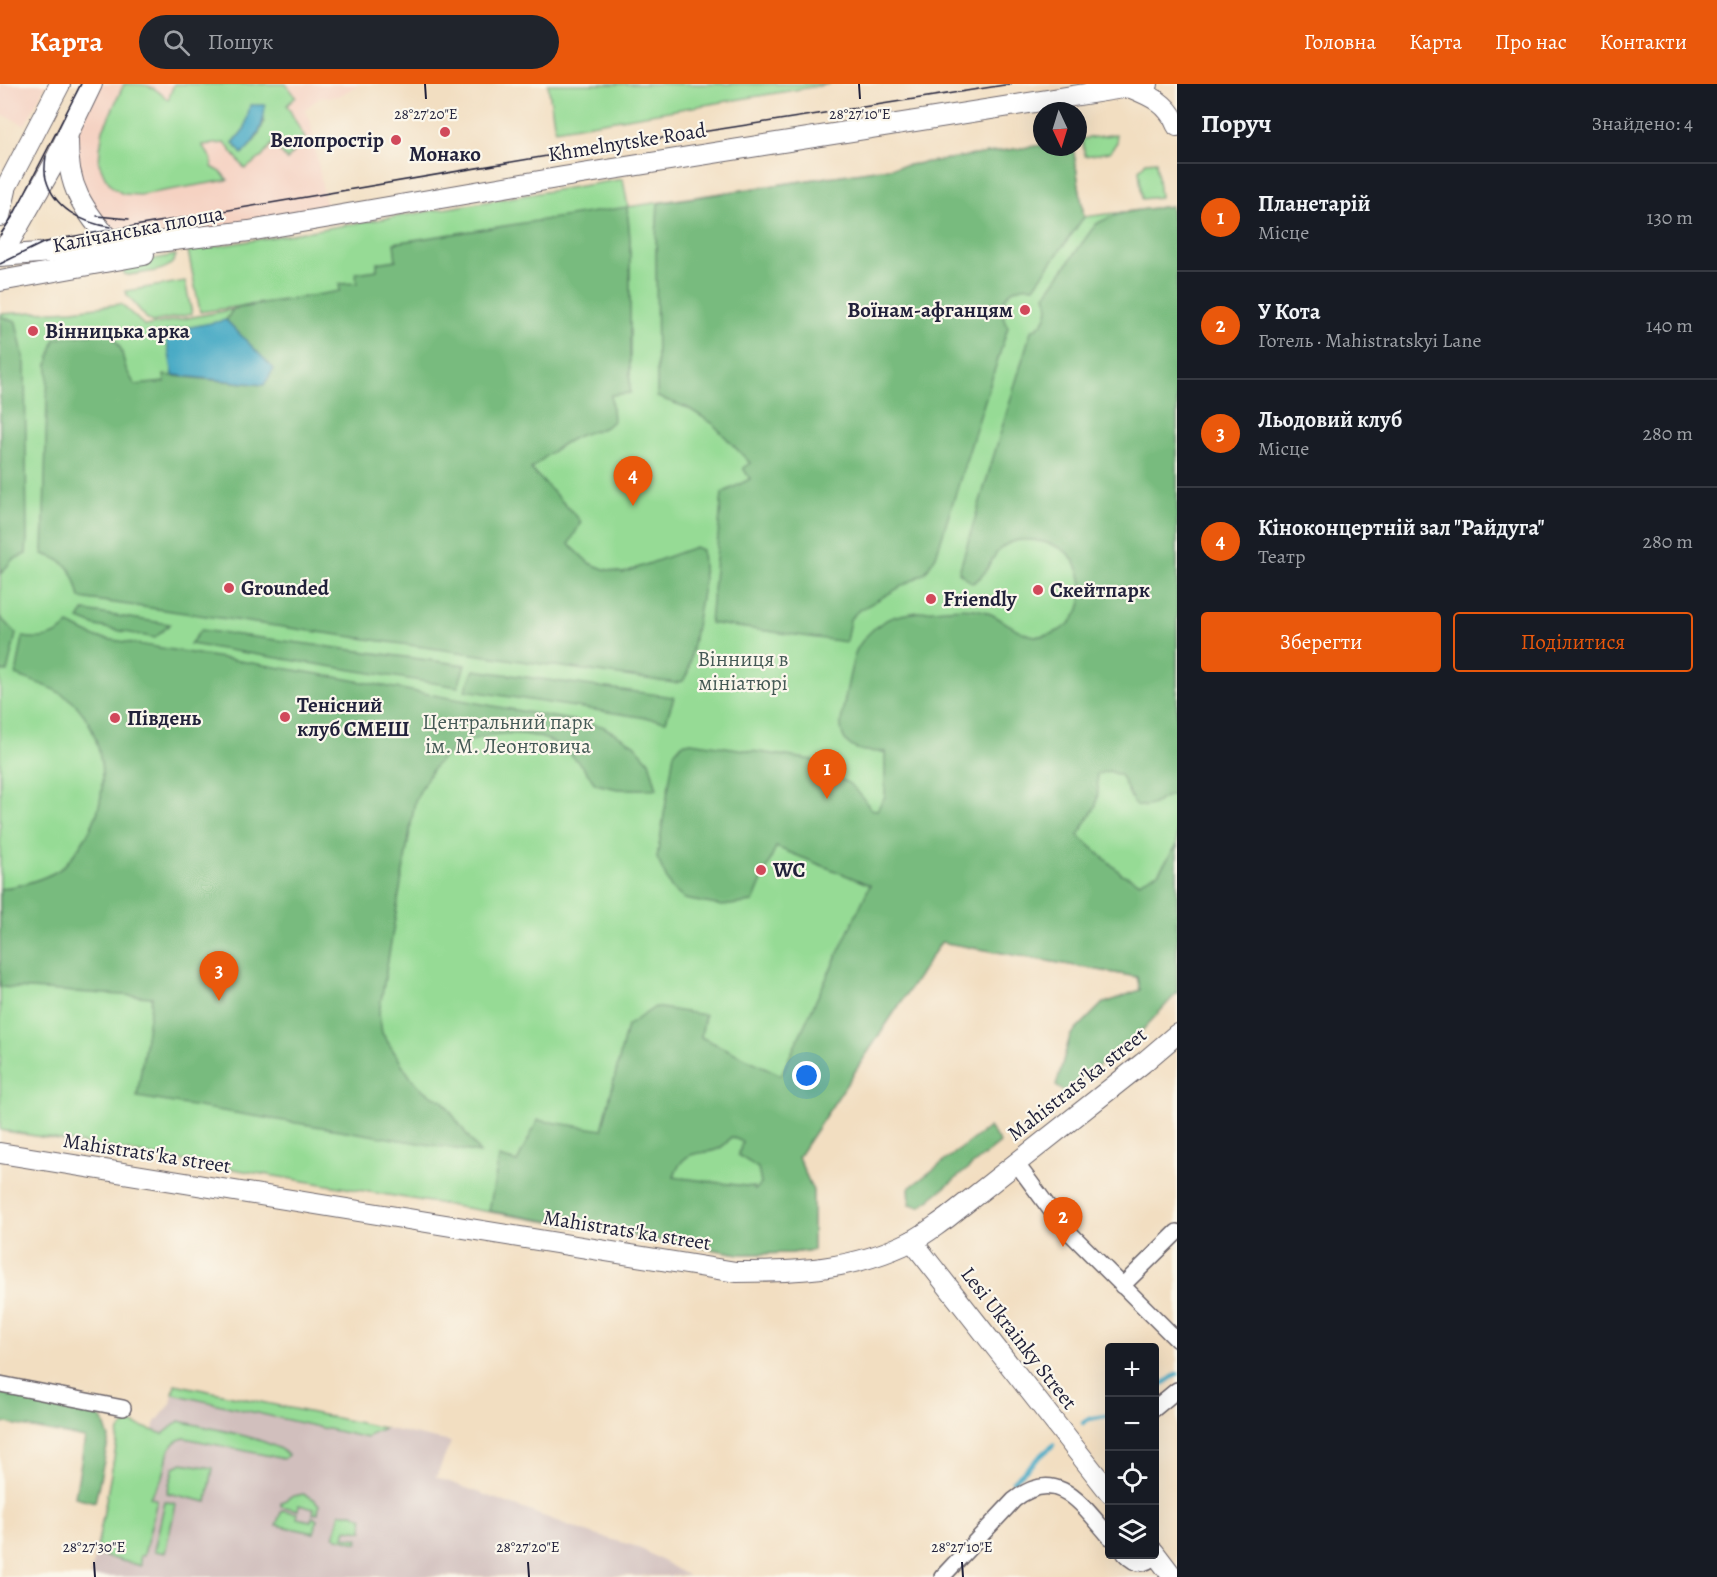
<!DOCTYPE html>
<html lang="uk">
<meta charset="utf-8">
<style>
body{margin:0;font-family:Alegreya,serif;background:#20242c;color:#f1f3f6}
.controls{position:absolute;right:18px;bottom:18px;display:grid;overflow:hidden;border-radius:6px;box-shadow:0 6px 24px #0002}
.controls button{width:54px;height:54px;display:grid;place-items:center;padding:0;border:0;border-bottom:2px solid #363941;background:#171b24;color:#f1f3f6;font:30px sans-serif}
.compass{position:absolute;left:1033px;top:18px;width:54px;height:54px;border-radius:50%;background:#171b24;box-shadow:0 6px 24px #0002;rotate:176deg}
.you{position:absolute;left:807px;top:992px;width:21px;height:21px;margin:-15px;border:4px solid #fff;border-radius:50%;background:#1a73e8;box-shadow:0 0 0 9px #1a73e833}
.badge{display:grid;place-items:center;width:39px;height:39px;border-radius:50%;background:#ea580c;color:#fff;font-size:20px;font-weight:700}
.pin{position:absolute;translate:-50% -50px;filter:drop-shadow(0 2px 3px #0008)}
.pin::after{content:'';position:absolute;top:32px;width:21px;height:18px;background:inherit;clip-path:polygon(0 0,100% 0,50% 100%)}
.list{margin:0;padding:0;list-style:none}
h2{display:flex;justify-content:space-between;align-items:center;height:78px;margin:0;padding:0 24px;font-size:26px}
h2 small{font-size:20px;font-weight:400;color:#9ea1a6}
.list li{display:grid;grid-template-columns:39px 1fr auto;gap:18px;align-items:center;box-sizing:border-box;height:108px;padding:0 24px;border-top:2px solid #363941}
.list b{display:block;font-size:22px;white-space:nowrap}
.list p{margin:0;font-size:20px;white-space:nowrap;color:#9ea1a6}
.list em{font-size:20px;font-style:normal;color:#9ea1a6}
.actions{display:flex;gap:12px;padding:18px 24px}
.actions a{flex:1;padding:14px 0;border:2px solid #ea580c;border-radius:6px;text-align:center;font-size:21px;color:#ea580c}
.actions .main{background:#ea580c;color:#fff}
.icon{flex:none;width:33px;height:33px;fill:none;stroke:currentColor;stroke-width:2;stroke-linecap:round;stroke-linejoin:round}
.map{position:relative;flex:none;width:1177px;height:1493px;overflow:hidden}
header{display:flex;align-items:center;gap:36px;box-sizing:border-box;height:84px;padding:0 30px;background:#ea580c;color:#fff}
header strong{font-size:28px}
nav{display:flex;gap:33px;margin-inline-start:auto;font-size:21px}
.search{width:420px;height:54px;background:#20242c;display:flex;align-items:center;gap:15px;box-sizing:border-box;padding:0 21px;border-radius:33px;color:#9ea1a6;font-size:22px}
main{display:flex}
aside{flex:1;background:#171b24}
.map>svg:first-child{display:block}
.built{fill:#f5d2c2}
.industrial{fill:#d1bfbd}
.green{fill:#96db95;stroke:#5c7e68;stroke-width:1.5;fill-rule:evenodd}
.forest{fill:#78bb7e;stroke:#4d6e5c;stroke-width:1.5;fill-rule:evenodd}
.water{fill:#45a9c4;stroke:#346680;stroke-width:1.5}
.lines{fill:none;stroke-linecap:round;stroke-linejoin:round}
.stream{stroke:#45a9c4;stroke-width:4.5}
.minor-casing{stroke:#6b646a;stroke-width:18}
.major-casing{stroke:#6b646a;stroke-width:22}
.minor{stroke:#fff;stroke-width:15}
.major{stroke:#fff;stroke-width:20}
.tram{stroke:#22223b;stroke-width:1.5}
.ticks{fill:none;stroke:#22223b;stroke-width:2}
.poi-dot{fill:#d1495b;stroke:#fbf7ec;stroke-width:2}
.labels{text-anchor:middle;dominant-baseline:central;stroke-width:4.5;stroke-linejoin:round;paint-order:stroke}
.poi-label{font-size:21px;font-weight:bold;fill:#22223b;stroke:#fbf7ec;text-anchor:start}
.street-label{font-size:21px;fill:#22223b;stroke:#fbf7ec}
.park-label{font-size:21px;fill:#455a56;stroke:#fbf7ec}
.ticks-label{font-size:15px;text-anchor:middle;fill:#22223b;stroke:#fbf7ec;stroke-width:4.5;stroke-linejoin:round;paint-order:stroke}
</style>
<header>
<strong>Карта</strong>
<div class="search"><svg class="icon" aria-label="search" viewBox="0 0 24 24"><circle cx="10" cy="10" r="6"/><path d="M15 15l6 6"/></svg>Пошук</div>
<nav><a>Головна</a><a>Карта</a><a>Про нас</a><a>Контакти</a></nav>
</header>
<main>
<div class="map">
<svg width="1177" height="1493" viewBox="0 0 1177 1493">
<rect width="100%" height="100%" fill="#fbf7ec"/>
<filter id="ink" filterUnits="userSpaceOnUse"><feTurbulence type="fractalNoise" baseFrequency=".0167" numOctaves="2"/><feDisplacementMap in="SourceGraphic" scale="12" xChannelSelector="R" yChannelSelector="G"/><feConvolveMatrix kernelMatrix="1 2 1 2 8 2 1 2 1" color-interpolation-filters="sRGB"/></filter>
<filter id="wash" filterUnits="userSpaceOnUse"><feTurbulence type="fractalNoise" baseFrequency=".008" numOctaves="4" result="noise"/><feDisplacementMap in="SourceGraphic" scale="24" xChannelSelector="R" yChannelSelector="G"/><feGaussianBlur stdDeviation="1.35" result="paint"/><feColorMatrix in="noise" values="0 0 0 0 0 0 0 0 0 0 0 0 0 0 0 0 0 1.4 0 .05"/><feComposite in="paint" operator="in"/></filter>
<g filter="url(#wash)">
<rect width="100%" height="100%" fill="#f2dec1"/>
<!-- built -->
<g class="built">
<path d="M 0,0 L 46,0 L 25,41 L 0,29 Z"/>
<path d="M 92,0 L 360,0 L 339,12 L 319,14 L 304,26 L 310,35 L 328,133 L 115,163 L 68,79 Z"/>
</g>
<!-- industrial -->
<path class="industrial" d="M 175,1300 L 451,1358 L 436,1393 L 592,1450 L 638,1463 L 689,1492 L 90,1493 L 119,1347 L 128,1338 L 153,1346 L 155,1339 L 171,1320 Z"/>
<!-- green -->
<g class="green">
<path d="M 124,0 C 147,0 152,0 168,16 L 174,0 L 286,0 L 296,13 L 287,21 L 305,55 L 287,76 L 273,59 L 262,73 L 245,85 L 225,59 L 202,61 L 211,74 L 212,83 L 221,88 L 228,96 L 140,111 L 123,110 L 113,104 L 105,93 L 99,79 L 100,65 L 103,46 ZM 251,21 L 264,38 L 258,52 L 250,62 L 233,59 L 245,44 Z"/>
<path d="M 548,0 L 830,0 L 555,46 Z"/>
<path d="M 1116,50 L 1117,58 L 1110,68 L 1085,72 L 1082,55 Z"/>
<path d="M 1042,61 L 1042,63 L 1073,63 L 1084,133 L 1171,122 L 1177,169 L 1177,903 L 1137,893 L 941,858 L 798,1073 L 813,1107 L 813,1166 L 791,1169 L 740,1170 L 0,1046 L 0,230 L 73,226 L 121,220 L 145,242 L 283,216 L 200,228 L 188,167 L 623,95 L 628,123 Z"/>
<path d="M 1156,77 L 1160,113 L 1142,115 L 1139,86 L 1146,78 Z"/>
<path d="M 176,171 C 173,189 144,188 129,191 L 124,190 L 122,181 Z"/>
<path d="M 185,197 L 192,230 L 152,238 L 148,236 L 127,211 L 126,207 Z"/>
<path d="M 175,1300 L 384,1344 L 370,1350 L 367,1354 L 173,1310 Z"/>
<path d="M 179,1337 C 204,1343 272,1354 288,1371 L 284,1375 L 185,1354 C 164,1358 169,1376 163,1392 C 160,1399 154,1406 150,1413 L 157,1416 L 144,1471 L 140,1472 L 141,1482 L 96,1470 L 119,1347 L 128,1338 L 163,1350 Z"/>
<path d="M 182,1379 L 213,1384 L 207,1418 L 167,1409 L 174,1383 Z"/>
<path d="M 303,1410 L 314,1415 L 319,1421 L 318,1429 L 313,1430 L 314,1425 L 299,1421 L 298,1426 L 281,1422 L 281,1419 L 290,1413 Z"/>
<path d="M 165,1417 L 176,1420 L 165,1469 L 154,1467 Z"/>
<path d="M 282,1426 L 297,1429 L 297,1434 L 311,1437 L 312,1433 L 317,1435 L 314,1449 L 276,1441 Z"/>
<path d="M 340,1429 L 353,1429 L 363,1434 L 363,1447 L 346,1445 L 344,1453 L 359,1455 L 358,1459 L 334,1453 Z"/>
</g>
<!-- forest -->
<g class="forest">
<path d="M 1042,61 L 1042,63 L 1073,63 L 1084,133 L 1034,203 C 1008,199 994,221 1008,243 L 936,472 L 925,489 L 858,527 L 850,535 L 846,558 L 710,539 L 722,409 L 750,395 L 743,384 L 750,379 L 712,339 L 688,324 L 657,313 L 656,154 L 658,119 Z"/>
<path d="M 1171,122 L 1177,169 L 1177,710 C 1160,710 1154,729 1134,720 L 1121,692 L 1109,687 L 1097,690 L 1098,708 L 1096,722 L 1078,751 L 1122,790 L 1139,798 L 1158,789 L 1177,761 L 1177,909 L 1139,950 L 1065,1008 L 1056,1002 L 1070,952 L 1102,920 L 1140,906 L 1137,893 L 941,858 L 798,1073 L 813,1107 L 813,1166 L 791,1169 L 740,1170 L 489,1127 L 499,1073 L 517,1078 L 538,1036 L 602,1046 L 627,942 L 655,923 L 705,931 L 701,953 L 781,991 L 870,801 L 776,763 L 753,818 L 722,822 L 684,815 L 671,804 L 657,774 L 674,669 L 682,660 L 691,658 L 813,676 L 815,688 C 848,695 852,698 871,725 L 877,726 L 885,712 L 885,668 C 873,667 859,669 850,661 C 844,657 841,648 841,641 C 841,632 853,571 857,565 C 864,552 879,538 893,533 C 910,528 958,522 975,525 C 1006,529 1022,565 1058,547 C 1086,534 1089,496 1071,473 C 1060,459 1028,452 1012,458 C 990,465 991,491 972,499 L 959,488 L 1031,247 C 1046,239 1052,228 1045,211 L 1095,141 C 1118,126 1144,126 1171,122 ZM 731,1053 L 743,1058 L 738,1071 L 758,1084 L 761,1100 L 755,1106 L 753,1103 L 674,1093 C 687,1053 712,1082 731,1053 Z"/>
<path d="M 627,123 L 630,154 L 630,309 L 611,311 L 613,337 C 603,348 591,346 578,352 C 560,360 546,372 531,385 L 578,434 L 581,438 L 569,460 L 589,479 L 604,485 L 623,489 L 695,463 L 702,466 L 704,497 L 688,588 L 683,597 L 675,599 L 80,514 C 75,489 69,477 43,470 L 48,279 L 55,255 L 110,247 L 121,265 L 126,285 L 135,301 L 165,298 L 164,291 L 263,301 L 273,285 L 226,236 L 233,225 L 340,207 L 339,200 L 357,199 L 356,189 L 377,186 L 377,179 L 396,176 L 394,159 Z"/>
<path d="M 0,232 L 16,238 L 25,280 L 27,454 L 26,470 L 12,476 L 0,491 Z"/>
<path d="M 84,527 L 170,540 L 155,554 L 96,542 L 79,535 Z"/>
<path d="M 0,533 L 16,550 L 7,588 L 0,587 Z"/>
<path d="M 69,540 L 95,553 L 330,592 L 602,642 L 634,660 L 649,677 L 657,705 L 618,705 L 595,700 C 588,689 578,677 568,668 C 535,641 478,645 446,671 C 431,683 423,701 415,717 L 379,929 L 382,949 L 409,991 L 423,1006 L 443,1017 L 480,1069 L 137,1013 L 152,913 L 0,903 L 0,805 C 18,802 41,796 57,787 C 67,781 75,769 81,760 C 90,747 97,733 100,718 C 106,687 99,646 77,622 C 62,606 37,599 16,591 L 23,553 C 41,556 56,554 69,540 Z"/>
<path d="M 201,546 L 465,581 L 458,603 L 190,560 Z"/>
<path d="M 474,586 L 674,613 L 666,637 L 465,606 Z"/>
<path d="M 989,1043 L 1000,1059 L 920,1123 L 910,1120 L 909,1104 Z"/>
<path d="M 0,1308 L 93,1327 L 103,1336 L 109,1354 L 95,1418 L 75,1413 L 85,1354 L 0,1338 Z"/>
</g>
<!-- water -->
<g class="water">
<path d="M 250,21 L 265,21 C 264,41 258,55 242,70 L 233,59 L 245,44 Z"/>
<path d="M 226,236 L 274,285 L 264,301 L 173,291 L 165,248 Z"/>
</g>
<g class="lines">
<!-- stream -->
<g class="stream">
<path d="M 1154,1306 L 1177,1290"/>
<path d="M 1083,1339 L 1089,1335 L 1110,1331"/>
<path d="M 1013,1397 L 1053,1361"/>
</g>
</g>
</g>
<g filter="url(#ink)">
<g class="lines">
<!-- minor casing -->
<g class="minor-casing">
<g id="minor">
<path d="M 1016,1079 L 1061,1140 L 1177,1256"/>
<path d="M 1122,1202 L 1177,1148"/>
<path d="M 0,1300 L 123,1324"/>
<path d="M 1154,1325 L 1177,1306"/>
<path d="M 1125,1470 C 1137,1483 1144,1481 1157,1471"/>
<path d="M 942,1493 L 1014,1416 C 1058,1381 1082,1421 1110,1453"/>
</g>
</g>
<!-- major casing -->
<g class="major-casing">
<g id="major">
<path d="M 1129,3 C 1151,12 1168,19 1177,42"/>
<path d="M 68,56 C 67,106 84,125 115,163"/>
<path d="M 0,115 L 60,0"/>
<path d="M 0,132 L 6,106"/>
<path d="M 0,169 L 11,155 L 52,83 L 92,0"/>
<path d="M 0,172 L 115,163 L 249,147 L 563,93 L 1148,0"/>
<path d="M 0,197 L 144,171"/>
<path d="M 0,1069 L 736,1188 C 799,1188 854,1186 912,1157 C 924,1151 935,1142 947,1134 L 1143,979 L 1177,950"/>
<path d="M 912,1157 L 1110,1409"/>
<path d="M 1154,1468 L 1173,1493"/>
</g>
</g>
<!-- minor -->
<use href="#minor" class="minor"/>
<!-- major -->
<use href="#major" class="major"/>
<!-- tram -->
<g class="tram">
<path d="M 46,72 C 45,79 44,88 46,95 C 54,124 82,139 110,143"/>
<path d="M 97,132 L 129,135"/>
<path d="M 0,151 L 13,132 L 81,0"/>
<path d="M 0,180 L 43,159 L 58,155 L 559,70 L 1011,0"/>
</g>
</g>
</g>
<!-- ticks -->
<path class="ticks" d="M 425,0 L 426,15M 859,0 L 860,15M 94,1478 L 95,1493M 528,1478 L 529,1493M 962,1478 L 963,1493"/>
<!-- markers -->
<g class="poi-dot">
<circle cx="445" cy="48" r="6"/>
<circle cx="396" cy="56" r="6"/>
<circle cx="1025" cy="226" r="6"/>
<circle cx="33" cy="247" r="6"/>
<circle cx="229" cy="504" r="6"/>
<circle cx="1038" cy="506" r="6"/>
<circle cx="931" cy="515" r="6"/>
<circle cx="285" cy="633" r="6"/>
<circle cx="115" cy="634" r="6"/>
<circle cx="761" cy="786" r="6"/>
</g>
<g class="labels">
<!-- poi labels -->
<g class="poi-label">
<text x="384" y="56" text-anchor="end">Велопростір</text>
<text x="445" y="70" text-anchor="middle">Монако</text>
<text x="1013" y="226" text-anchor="end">Воїнам-афганцям</text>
<text x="45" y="247">Вінницька арка</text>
<text x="241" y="504">Grounded</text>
<text x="1050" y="506">Скейтпарк</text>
<text x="943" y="515">Friendly</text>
<text x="297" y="621">Тенісний<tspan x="297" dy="24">клуб СМЕШ</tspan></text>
<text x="127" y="634">Південь</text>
<text x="773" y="786">WC</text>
</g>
<!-- street labels -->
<g class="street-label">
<text transform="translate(627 58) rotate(-9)">Khmelnytske Road</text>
<text transform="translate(138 145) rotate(-11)">Калічанська площа</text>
<text transform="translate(1077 1000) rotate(-38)">Mahistrats'ka street</text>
<text transform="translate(147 1069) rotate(9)">Mahistrats'ka street</text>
<text transform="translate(627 1146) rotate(9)">Mahistrats'ka street</text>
<text transform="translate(1019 1254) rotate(52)">Lesi Ukrainky Street</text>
</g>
<!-- park labels -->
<g class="park-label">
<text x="743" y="575">Вінниця в<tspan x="743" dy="24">мініатюрі</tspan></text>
<text x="508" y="638">Центральний парк<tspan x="508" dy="24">ім. М. Леонтовича</tspan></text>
</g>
</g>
<g class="ticks-label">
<text x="426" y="35">28°27'20"E</text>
<text x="860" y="35">28°27'10"E</text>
<text x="94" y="1468">28°27'30"E</text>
<text x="528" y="1468">28°27'20"E</text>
<text x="962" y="1468">28°27'10"E</text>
</g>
</svg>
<div class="controls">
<button>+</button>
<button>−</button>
<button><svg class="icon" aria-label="locate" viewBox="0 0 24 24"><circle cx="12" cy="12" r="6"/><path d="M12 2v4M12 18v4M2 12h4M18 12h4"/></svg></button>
<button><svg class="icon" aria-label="layers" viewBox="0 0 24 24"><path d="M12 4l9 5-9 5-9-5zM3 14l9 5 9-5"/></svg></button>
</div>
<svg class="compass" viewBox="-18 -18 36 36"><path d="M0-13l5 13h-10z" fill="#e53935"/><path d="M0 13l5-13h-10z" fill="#9ea1a6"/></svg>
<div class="you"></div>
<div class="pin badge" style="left:827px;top:715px">1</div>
<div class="pin badge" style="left:1063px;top:1163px">2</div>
<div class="pin badge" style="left:219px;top:917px">3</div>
<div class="pin badge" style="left:633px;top:422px">4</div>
</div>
<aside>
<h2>Поруч<small>Знайдено: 4</small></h2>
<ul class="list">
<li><span class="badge">1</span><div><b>Планетарій</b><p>Місце</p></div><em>130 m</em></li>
<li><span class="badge">2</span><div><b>У Кота</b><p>Готель · Mahistratskyi Lane</p></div><em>140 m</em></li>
<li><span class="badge">3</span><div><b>Льодовий клуб</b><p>Місце</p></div><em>280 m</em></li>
<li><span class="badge">4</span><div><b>Кіноконцертній зал &quot;Райдуга&quot;</b><p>Театр</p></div><em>280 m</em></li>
</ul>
<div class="actions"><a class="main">Зберегти</a><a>Поділитися</a></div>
</aside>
</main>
